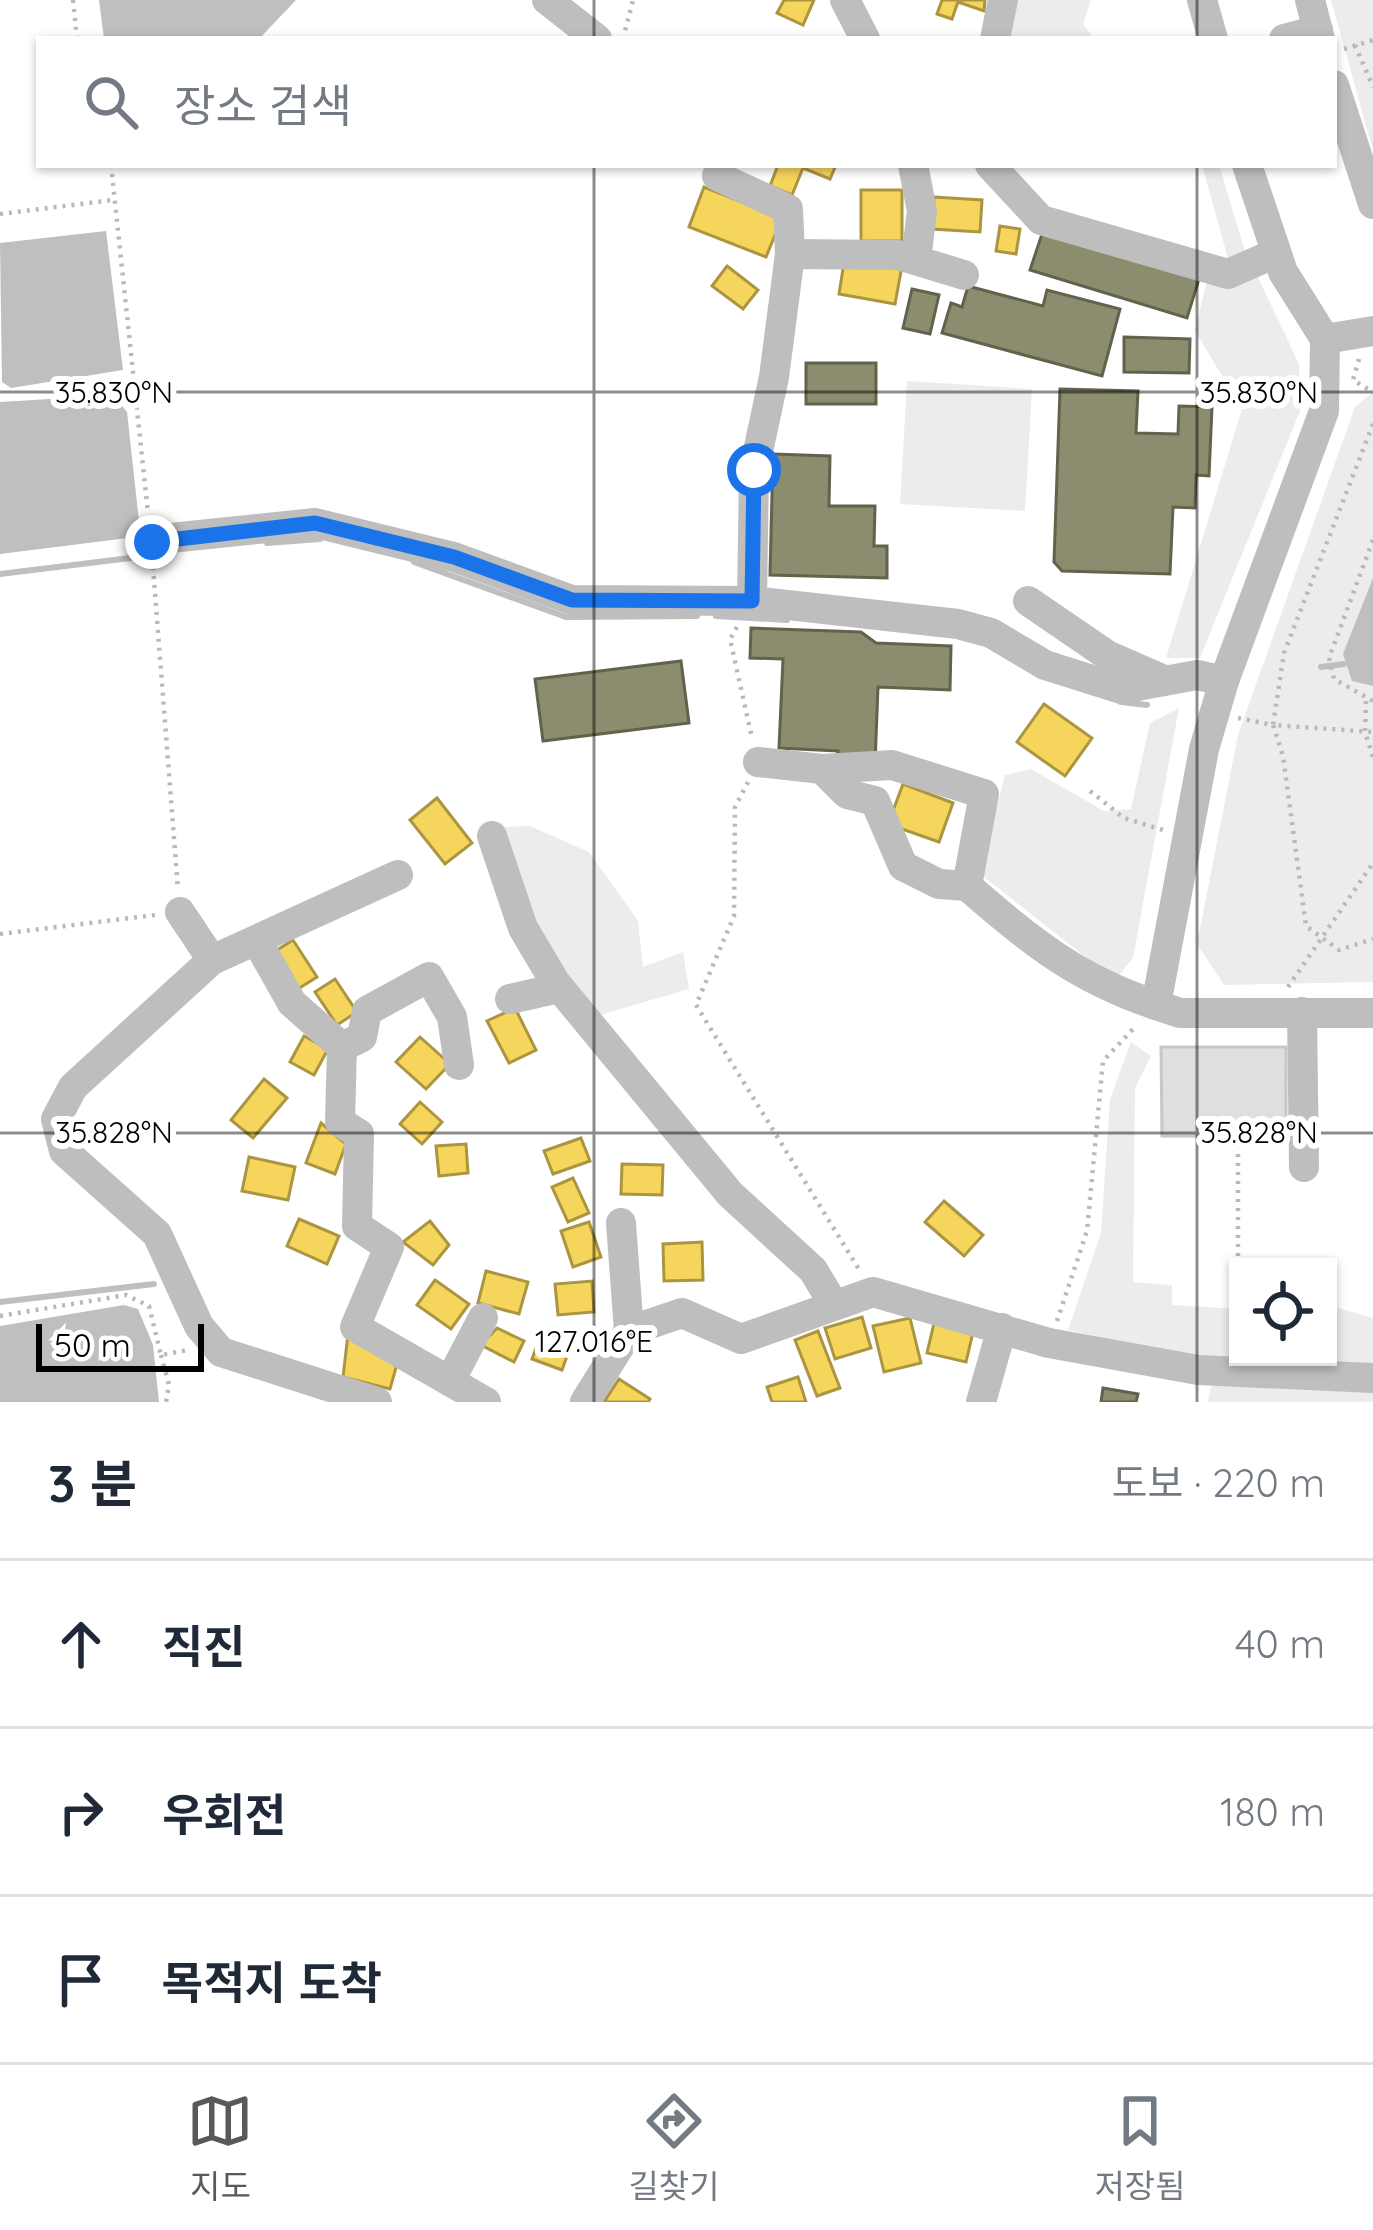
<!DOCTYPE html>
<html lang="ko">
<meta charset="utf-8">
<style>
body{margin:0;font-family:Quicksand,"Noto Sans KR",sans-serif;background:#f2f2f3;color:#1f2937}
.controls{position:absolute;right:36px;bottom:36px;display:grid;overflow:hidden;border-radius:0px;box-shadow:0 3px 9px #0004}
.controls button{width:108px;height:108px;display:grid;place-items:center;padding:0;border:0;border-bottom:3px solid #e0e1e3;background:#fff;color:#1f2937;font:60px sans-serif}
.scale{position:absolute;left:36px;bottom:30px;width:168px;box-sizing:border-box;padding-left:12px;border:6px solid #000;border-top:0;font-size:33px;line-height:42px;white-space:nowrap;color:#000;-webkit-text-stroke:9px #fff;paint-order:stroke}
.stop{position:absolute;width:36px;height:36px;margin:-27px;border:9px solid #1a73e8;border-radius:50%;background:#fff}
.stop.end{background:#1a73e8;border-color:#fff;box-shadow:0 3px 12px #0008}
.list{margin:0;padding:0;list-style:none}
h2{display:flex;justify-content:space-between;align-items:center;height:156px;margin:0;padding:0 48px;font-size:51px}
h2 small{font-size:39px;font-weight:400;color:#747a83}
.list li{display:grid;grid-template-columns:78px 1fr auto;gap:36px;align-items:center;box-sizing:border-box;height:168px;padding:0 48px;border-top:3px solid #e0e1e3}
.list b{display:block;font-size:45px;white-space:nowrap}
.list em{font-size:39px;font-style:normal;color:#747a83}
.icon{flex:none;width:66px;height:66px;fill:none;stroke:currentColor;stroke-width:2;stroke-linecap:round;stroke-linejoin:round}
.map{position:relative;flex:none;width:1373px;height:1402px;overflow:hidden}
.search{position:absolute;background:#fff;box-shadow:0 3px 9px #0004;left:36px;right:36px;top:36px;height:132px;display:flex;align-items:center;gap:30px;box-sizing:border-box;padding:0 42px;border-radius:0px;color:#747a83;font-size:45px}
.sheet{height:660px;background:#fff}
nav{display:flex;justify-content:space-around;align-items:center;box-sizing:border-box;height:168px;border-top:3px solid #e0e1e3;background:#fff;font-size:33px;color:#747a83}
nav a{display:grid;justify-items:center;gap:6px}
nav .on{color:#595959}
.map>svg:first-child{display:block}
.green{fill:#ececec}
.water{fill:#bfbfbf}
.homes{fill:#f6d55c;stroke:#ac9540;stroke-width:3}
.industry{fill:#8c8c6e;stroke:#62624d;stroke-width:3}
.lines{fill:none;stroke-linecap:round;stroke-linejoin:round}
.stream{stroke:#bfbfbf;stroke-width:6}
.building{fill:#dfdfdf;stroke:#c7c7c7;stroke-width:3}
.path{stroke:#b9b9b9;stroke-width:4.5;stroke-dasharray:3 6;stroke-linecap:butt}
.minor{stroke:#bebebe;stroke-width:30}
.route{stroke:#1a73e8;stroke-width:15}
.ticks{fill:none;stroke:#000;stroke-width:3;stroke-opacity:0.45}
.ticks-label{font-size:30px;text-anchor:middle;fill:#000;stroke:#fff;stroke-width:12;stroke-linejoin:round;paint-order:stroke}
</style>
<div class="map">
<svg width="1373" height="1402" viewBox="0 0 1373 1402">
<rect width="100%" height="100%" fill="#fff"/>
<!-- green -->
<g class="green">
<path d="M 1007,0 L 1091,0 L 1083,24 L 1094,39 L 1004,39 Z"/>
<path d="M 1331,0 L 1373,0 L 1373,148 L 1372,147 Z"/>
<path d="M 1202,165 L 1219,165 L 1246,255 L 1229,262 Z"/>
<path d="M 1254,269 L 1299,364 L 1300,411 L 1200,658 L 1166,658 L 1242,409 L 1195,331 L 1208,276 Z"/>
<path d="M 907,381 L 1032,389 L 1025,511 L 900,504 Z"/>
<path d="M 1373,392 L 1373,982 L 1224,985 L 1197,944 L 1238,735 L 1355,407 Z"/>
<path d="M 1179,708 L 1133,958 L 1115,980 L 980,874 L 1005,775 L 1031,769 L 1104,811 L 1131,809 L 1150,723 Z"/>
<path d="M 530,826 L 589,852 L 638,921 L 643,967 L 683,952 L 689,989 L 593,1017 L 528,913 L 501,827 Z"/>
<path d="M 1131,1042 L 1151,1056 L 1135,1088 L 1133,1282 L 1172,1285 L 1172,1305 L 1238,1309 L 1238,1357 L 1328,1357 L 1328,1305 L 1373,1318 L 1373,1370 L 1214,1362 L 1068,1330 L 1101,1233 L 1110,1099 Z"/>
<path d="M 1212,1381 L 1373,1389 L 1373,1402 L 1208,1402 Z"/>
</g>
<!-- water -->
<g class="water">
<path d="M 99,0 L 296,0 L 259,39 L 104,39 Z"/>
<path d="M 106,231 L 123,370 L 11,388 L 2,382 L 0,243 Z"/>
<path d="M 101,396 L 116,398 L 127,412 L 140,530 L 136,537 L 0,554 L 0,402 Z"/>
<path d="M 1373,578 L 1373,686 L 1352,681 L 1343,654 Z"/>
<path d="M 124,1305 L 138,1309 L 153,1345 L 159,1402 L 0,1402 L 0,1326 Z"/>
</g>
<!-- homes -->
<g class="homes">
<path d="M 784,0 L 814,0 L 803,25 L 777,13 Z"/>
<path d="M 942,0 L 985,0 L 984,11 L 958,2 L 952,19 L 937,14 Z"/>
<path d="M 778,165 L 836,165 L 830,179 L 803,168 L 792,195 L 770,186 Z"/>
<path d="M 704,187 L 782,218 L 766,257 L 689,227 Z"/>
<rect x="861" y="190" width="41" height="51"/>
<path d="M 934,197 L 982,200 L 980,232 L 932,229 Z"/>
<path d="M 1000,226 L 1020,229 L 1016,254 L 996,251 Z"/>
<path d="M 845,256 L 902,266 L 895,304 L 839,294 Z"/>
<path d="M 727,266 L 758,290 L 743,309 L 712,286 Z"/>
<path d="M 1044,704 L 1092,738 L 1065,776 L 1017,742 Z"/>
<path d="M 903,784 L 953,803 L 939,842 L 888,824 Z"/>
<path d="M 437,798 L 472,843 L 445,864 L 410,820 Z"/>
<path d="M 293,940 L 317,977 L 298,989 L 274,952 Z"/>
<path d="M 335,979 L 357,1012 L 337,1025 L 315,992 Z"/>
<path d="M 515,1008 L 536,1050 L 509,1063 L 487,1021 Z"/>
<path d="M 304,1036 L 328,1049 L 314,1075 L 290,1062 Z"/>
<path d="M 420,1037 L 450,1064 L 426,1089 L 396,1062 Z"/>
<path d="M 264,1079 L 287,1098 L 253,1138 L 231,1120 Z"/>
<path d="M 420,1102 L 442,1122 L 422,1144 L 400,1124 Z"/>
<path d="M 321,1123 L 346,1144 L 335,1174 L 306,1163 Z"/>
<path d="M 581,1138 L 590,1161 L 553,1174 L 544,1151 Z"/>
<path d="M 466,1144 L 468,1173 L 439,1176 L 436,1146 Z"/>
<path d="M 249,1157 L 295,1167 L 288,1200 L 242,1191 Z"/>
<path d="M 622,1164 L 663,1165 L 662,1195 L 621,1194 Z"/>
<path d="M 573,1178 L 589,1213 L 568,1222 L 552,1187 Z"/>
<path d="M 944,1201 L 983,1235 L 964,1256 L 925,1222 Z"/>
<path d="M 299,1219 L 339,1236 L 327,1264 L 287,1246 Z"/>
<path d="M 430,1221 L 449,1245 L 433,1265 L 403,1242 Z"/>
<path d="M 589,1222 L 601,1257 L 573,1267 L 561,1231 Z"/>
<path d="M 702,1242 L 703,1280 L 664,1281 L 663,1244 Z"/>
<path d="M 486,1271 L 528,1282 L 519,1314 L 478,1303 Z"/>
<path d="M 435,1280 L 469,1304 L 451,1329 L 417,1305 Z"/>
<path d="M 592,1281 L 594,1312 L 558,1315 L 555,1284 Z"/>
<path d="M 862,1317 L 871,1348 L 835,1359 L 825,1328 Z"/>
<path d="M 910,1318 L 921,1363 L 884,1372 L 873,1326 Z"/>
<path d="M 935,1319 L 974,1328 L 966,1362 L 927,1353 Z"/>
<path d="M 497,1328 L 524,1341 L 514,1362 L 481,1345 Z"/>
<path d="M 818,1331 L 840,1388 L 817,1396 L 795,1340 Z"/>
<path d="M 348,1334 L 399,1357 L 390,1389 L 343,1377 Z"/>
<path d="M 541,1334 L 571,1345 L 562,1370 L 532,1359 Z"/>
<path d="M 798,1377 L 806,1402 L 772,1402 L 767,1387 Z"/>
<path d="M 619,1379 L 650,1399 L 648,1402 L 604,1402 Z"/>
</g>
<!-- industry -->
<g class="industry">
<path d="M 1043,231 L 1199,279 L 1187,318 L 1030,270 Z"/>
<path d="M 968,286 L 1043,306 L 1047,290 L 1120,309 L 1102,376 L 942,333 L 951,303 L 962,307 Z"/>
<path d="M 912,289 L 939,295 L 930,334 L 903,328 Z"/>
<path d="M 1124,337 L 1190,339 L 1189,373 L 1124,372 Z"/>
<rect x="806" y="363" width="70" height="41"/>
<path d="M 1060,389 L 1138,391 L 1136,433 L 1178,434 L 1179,406 L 1212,407 L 1209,476 L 1196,475 L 1195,508 L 1173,507 L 1170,574 L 1062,571 L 1054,562 Z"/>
<path d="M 773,454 L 830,456 L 829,506 L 875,506 L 874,546 L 887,546 L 887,578 L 770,575 Z"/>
<path d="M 751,628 L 861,632 L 876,643 L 951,646 L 950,690 L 878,687 L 875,764 L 837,763 L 838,751 L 779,748 L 783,659 L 750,658 Z"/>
<path d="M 681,661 L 689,723 L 543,741 L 535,679 Z"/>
<path d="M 1103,1388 L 1138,1394 L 1136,1402 L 1101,1402 Z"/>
</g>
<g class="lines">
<!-- stream -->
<g class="stream">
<path d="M 267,543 L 320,539"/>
<path d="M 414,562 L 566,617 L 697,616"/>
<path d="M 0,574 L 171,553"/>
<path d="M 716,616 L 787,620"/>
<path d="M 1321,667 L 1344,664"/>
<path d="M 1121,702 L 1147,705"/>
<path d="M 0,1302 L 154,1284"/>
</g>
</g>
<!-- building -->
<path class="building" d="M 1161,1047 L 1286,1047 L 1286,1136 L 1162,1136 Z"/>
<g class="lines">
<!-- path -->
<g class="path">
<path d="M 73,0 L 77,39"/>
<path d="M 623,39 L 633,0"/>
<path d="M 1355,45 L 1373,87"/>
<path d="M 1344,49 L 1373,40"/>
<path d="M 111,165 L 148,513"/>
<path d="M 0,214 L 113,200"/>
<path d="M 1359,359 L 1353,380 L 1373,392"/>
<path d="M 1373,424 L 1284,653 L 1273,725 L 1373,732"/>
<path d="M 1373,540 L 1329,658 L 1334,679 L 1373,701"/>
<path d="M 153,567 L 178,890"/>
<path d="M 737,627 L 730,639 L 752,738"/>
<path d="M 1366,701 L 1365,732 L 1373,757"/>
<path d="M 1238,718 L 1273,725 L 1283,756 L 1306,926 L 1339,950 L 1373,939"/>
<path d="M 748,782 L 735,807 L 734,916 L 696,1005 L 860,1271"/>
<path d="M 1090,791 L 1124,818 L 1163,830"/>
<path d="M 0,934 L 155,915"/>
<path d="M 1288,987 L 1373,863"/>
<path d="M 1238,1136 L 1238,1279"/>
<path d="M 0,1316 L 126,1295 L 149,1306 L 161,1355 L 188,1350"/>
<path d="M 1057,1321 L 1087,1231 L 1103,1061 L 1135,1027"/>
<path d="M 161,1355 L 169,1385 L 166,1402"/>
</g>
<!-- minor -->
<g class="minor">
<path d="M 547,0 L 597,39"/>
<path d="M 845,0 L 865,39"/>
<path d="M 1202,0 L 1213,39"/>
<path d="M 1310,0 L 1320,39"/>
<path d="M 995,39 L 1003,0"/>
<path d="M 1284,39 L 1318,30"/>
<path d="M 1334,85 L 1373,204"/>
<path d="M 721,165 L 717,176 L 788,209 L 790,254"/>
<path d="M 913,165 L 922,211 L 916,260"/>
<path d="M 990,165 L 1041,220 L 1228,274 L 1276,253"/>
<path d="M 1247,165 L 1283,272 L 1325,339 L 1324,411 L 1224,681 L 1204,749 L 1156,1005 L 1180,1013 L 1373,1013"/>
<path d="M 1325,339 L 1373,331"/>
<path d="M 151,540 L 315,523 L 454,557 L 572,600 L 752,601 L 958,624 L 991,633 L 1045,665 L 1121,689 L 1197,675 L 1224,681"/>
<path d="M 752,601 L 754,470 L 774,377 L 790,254 L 898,255 L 964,275"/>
<path d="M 1028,601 L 1107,655 L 1164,680"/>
<path d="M 758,762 L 822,769 L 892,765 L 984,794 L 967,886 C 1031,941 1075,978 1156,1005"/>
<path d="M 822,769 L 847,794 L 875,801 L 903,866 L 939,884 L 967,886"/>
<path d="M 492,836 L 523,928 L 555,982 L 730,1194 L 813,1270 L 834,1305"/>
<path d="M 180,912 L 212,960"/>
<path d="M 258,943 L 292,1003 L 342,1047 L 340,1122 L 359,1134 L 357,1226 L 389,1247 L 355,1327 L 486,1402"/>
<path d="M 510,999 L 559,988"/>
<path d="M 1302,1012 L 1304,1167"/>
<path d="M 342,1047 L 362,1037 L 367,1011 L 429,977 L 452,1017 L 459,1065"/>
<path d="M 621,1223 L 629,1331"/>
<path d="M 450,1381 L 483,1318"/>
<path d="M 377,1402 L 221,1352 L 199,1326 L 157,1234 L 64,1151 L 56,1119 L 73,1087 L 212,960 L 398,875"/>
<path d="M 585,1402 L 629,1331 L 682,1313 L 741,1339 L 873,1292 L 1049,1343 L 1198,1370 L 1373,1378"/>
<path d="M 981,1402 L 1002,1328"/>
</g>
</g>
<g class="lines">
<!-- route -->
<path class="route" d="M 152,542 L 315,523 L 454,557 L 572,600 L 752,601 L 754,470"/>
</g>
<!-- ticks -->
<path class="ticks" d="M 594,0 L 594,39M 1197,0 L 1197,39M 594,165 L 594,1402M 1197,165 L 1197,1402M 0,392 L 1373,392M 0,1133 L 1373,1133"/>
<g class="ticks-label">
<text x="114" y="403">35.830°N</text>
<text x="1259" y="403">35.830°N</text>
<text x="114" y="1143">35.828°N</text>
<text x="1259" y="1143">35.828°N</text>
<text x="594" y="1352">127.016°E</text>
</g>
</svg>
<div class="controls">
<button><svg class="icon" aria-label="locate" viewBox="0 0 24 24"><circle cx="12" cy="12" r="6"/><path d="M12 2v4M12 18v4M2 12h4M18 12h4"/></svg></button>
</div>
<div class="scale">50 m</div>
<div class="stop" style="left:754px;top:470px"></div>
<div class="stop end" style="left:152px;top:542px"></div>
<div class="search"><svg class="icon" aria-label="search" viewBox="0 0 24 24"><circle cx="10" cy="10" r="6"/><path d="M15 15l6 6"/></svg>장소 검색</div>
</div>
<section class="sheet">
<h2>3 분<small>도보 · 220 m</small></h2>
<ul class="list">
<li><svg class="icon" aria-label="ahead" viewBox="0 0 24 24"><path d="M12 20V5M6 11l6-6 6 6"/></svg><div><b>직진</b></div><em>40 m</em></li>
<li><svg class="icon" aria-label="right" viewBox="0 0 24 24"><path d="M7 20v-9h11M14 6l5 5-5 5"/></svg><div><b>우회전</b></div><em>180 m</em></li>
<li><svg class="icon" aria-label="arrive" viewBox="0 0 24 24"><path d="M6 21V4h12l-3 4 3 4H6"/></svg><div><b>목적지 도착</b></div></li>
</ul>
</section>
<nav>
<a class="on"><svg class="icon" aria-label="map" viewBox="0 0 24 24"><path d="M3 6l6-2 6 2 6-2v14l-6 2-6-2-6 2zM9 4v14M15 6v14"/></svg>지도</a>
<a><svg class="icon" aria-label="directions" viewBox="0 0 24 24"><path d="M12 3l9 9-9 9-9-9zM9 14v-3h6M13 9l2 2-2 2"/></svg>길찾기</a>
<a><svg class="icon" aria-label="saved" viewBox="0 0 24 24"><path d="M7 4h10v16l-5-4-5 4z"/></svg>저장됨</a>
</nav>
